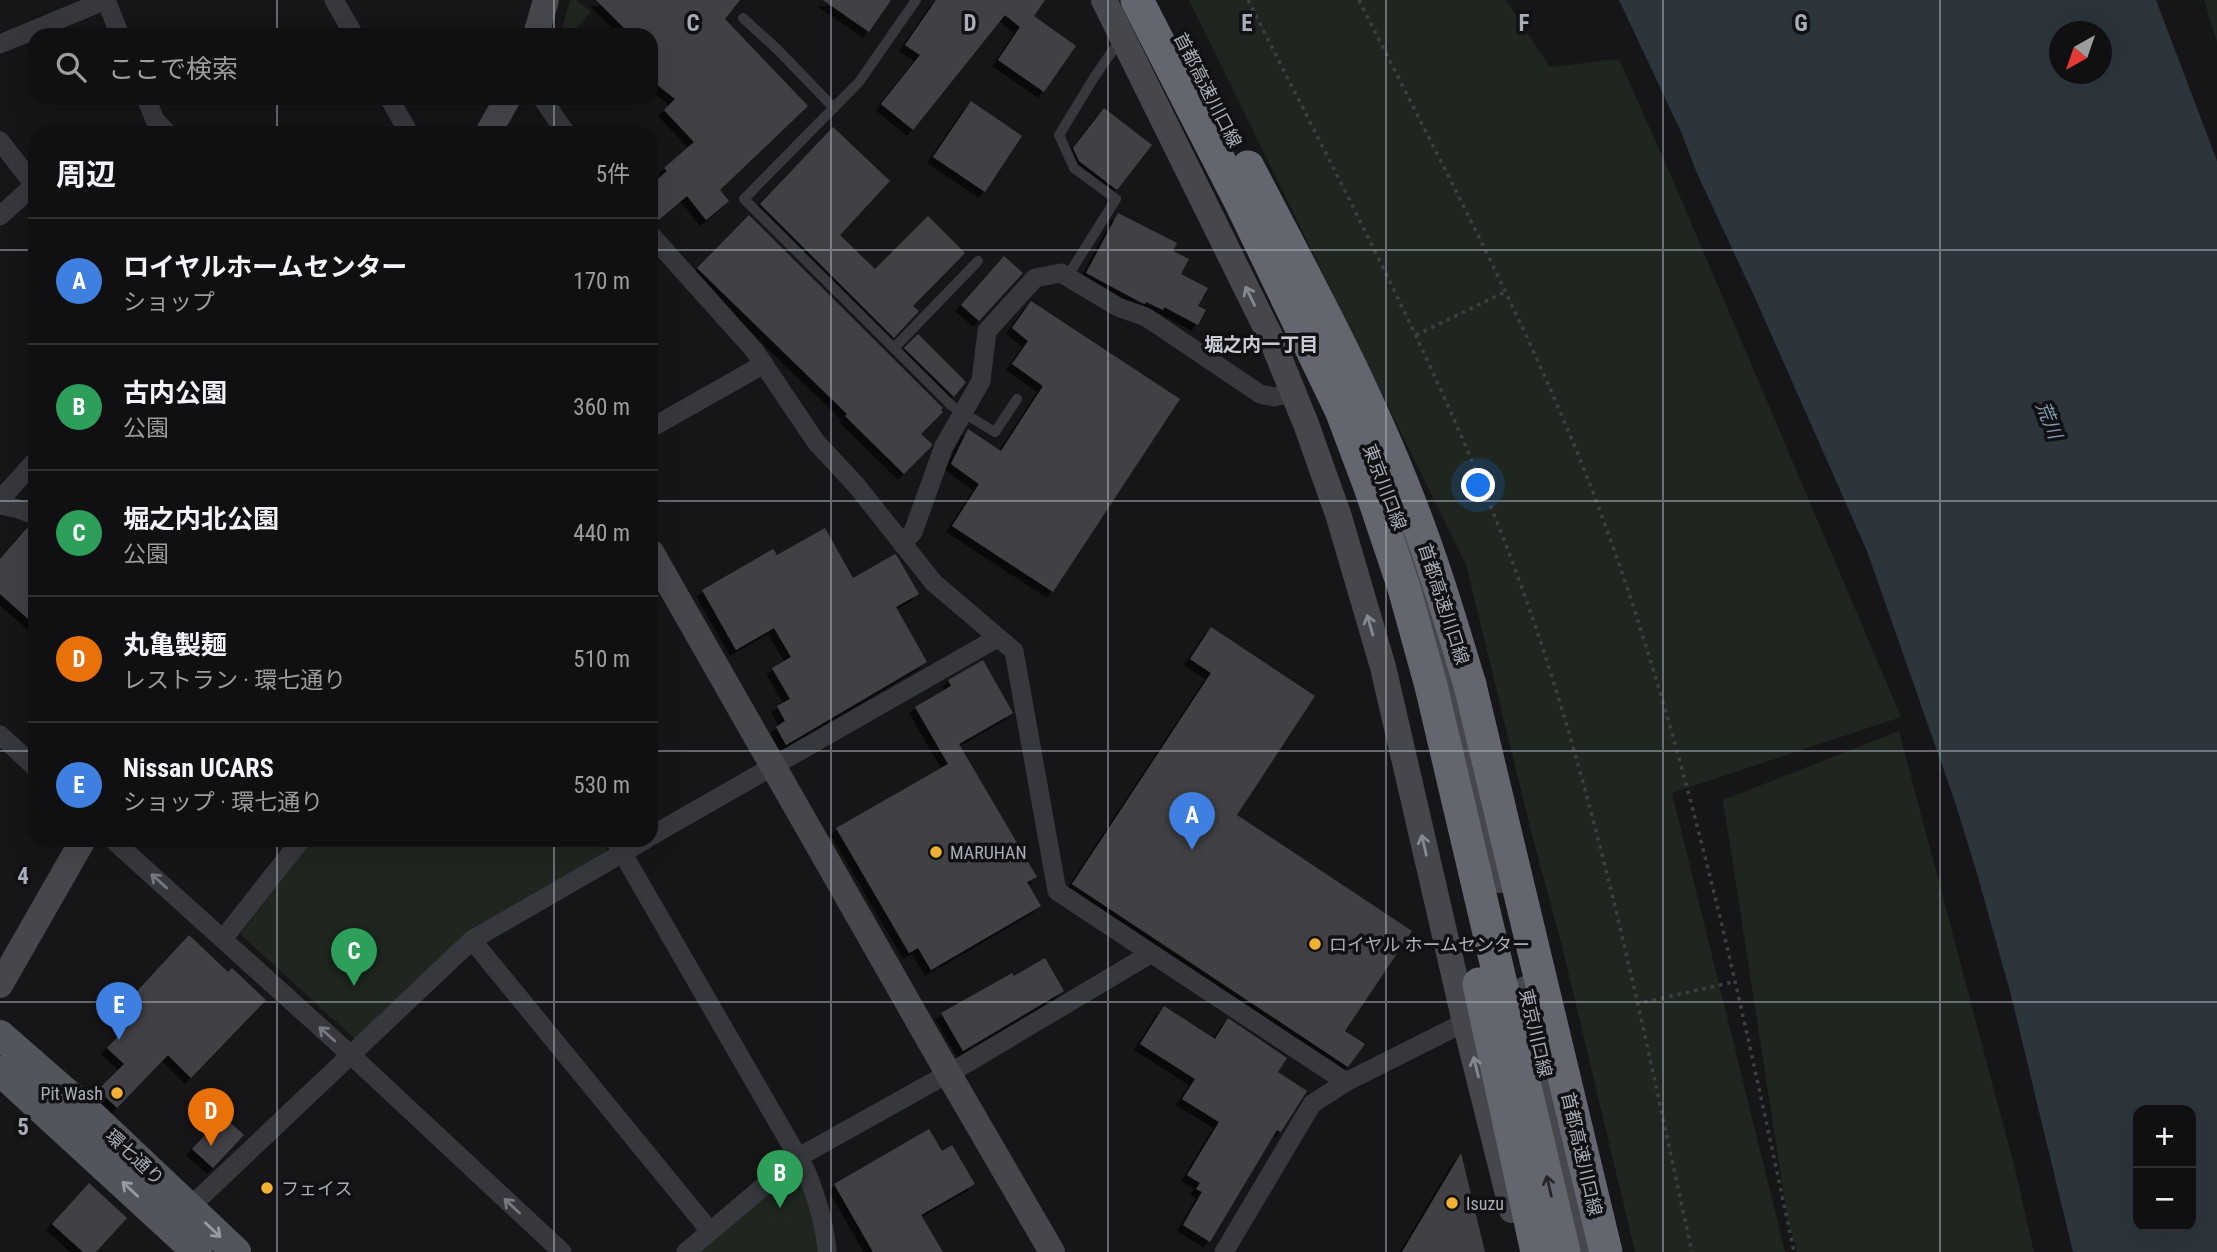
<!DOCTYPE html>
<html lang="ja">
<meta charset="utf-8">
<style>
body{margin:0;font-family:"Roboto Condensed","Noto Sans JP",sans-serif;background:#1e1e20;color:#f1f3f6}
.controls{position:absolute;right:21px;bottom:21px;display:grid;overflow:hidden;border-radius:14px;box-shadow:0 7px 28px #0002}
.controls button{width:63px;height:63px;display:grid;place-items:center;padding:0;border:0;border-bottom:2px solid #303032;background:#101012;color:#f1f3f6;font:35px sans-serif}
.compass{position:absolute;left:2049px;top:21px;width:63px;height:63px;border-radius:50%;background:#101012;box-shadow:0 7px 28px #0002;rotate:220deg}
.you{position:absolute;left:1479px;top:486px;width:24px;height:24px;margin:-18px;border:5px solid #fff;border-radius:50%;background:#1a73e8;box-shadow:0 0 0 10px #1a73e833}
.badge{display:grid;place-items:center;width:46px;height:46px;border-radius:50%;background:#f2b134;color:#fff;font-size:23px;font-weight:700}
.pin{position:absolute;translate:-50% -58px;filter:drop-shadow(0 2px 4px #0008)}
.pin::after{content:'';position:absolute;top:37px;width:24px;height:21px;background:inherit;clip-path:polygon(0 0,100% 0,50% 100%)}
.list{margin:0;padding:0;list-style:none}
h2{display:flex;justify-content:space-between;align-items:center;height:91px;margin:0;padding:0 28px;font-size:30px}
h2 small{font-size:23px;font-weight:400;color:#9c9d9f}
.list li{display:grid;grid-template-columns:46px 1fr auto;gap:21px;align-items:center;box-sizing:border-box;height:126px;padding:0 28px;border-top:2px solid #303032}
.list b{display:block;font-size:26px;white-space:nowrap}
.list p{margin:0;font-size:23px;white-space:nowrap;color:#9c9d9f}
.list em{font-size:23px;font-style:normal;color:#9c9d9f}
.icon{flex:none;width:38px;height:38px;fill:none;stroke:currentColor;stroke-width:2;stroke-linecap:round;stroke-linejoin:round}
.map{position:relative;flex:none;width:2217px;height:1252px;overflow:hidden}
.search{position:absolute;background:#101012;box-shadow:0 7px 28px #0002;left:28px;top:28px;width:630px;height:77px;display:flex;align-items:center;gap:18px;box-sizing:border-box;padding:0 24px;border-radius:21px;color:#9c9d9f;font-size:26px}
.panel{position:absolute;background:#101012;box-shadow:0 7px 28px #0002;left:28px;top:126px;width:630px;height:721px;border-radius:21px}
.map>svg:first-child{display:block}
.green{fill:#1e261f}
.water{fill:#2c353c;fill-rule:evenodd}
.building{fill:#404145;filter:url(#shadow)}
.lines{fill:none;stroke-linecap:round;stroke-linejoin:round}
.path{stroke:#3d3f44;stroke-width:3.5;stroke-dasharray:3.5 5;stroke-linecap:butt}
.lane{stroke:#37383d;stroke-width:10}
.street{stroke:#37383d;stroke-width:19}
.secondary{stroke:#45474d;stroke-width:26}
.primary{stroke:#53555c;stroke-width:30}
.highway{stroke:#63666e;stroke-width:33}
.highway-bridge{stroke:#63666e;stroke-width:33}
.oneway{stroke:#858993}
.oneway2{stroke:#757881}
.oneway3{stroke:#26262a}
.oneway4{stroke:#979ba6}
.grid{fill:none;stroke:#a8adb8;stroke-width:2;stroke-opacity:0.55}
.poi-dot{fill:#f2b134;stroke:#111113;stroke-width:2.5}
.labels{text-anchor:middle;dominant-baseline:central;stroke-width:7;stroke-linejoin:round;paint-order:stroke}
.street-label{font-size:18px;fill:#a8adb8;stroke:#111113}
.poi-label{font-size:18px;fill:#a8adb8;stroke:#111113;text-anchor:start}
.neighbourhood-label{font-size:19px;font-weight:bold;fill:#c9ccd4;stroke:#111113}
.water-label{font-size:19px;font-style:italic;fill:#7f9bb3;stroke:#111113}
.grid-label{font-size:23px;text-anchor:middle;font-weight:bold;fill:#a8adb8;stroke:#111113;stroke-width:7;stroke-linejoin:round;paint-order:stroke}
</style>
<div class="map">
<svg width="2217" height="1252" viewBox="0 0 2217 1252">
<defs>
<filter id="shadow"><feDropShadow dx="-6" dy="6" stdDeviation="0" flood-color="#0009"/></filter>
</defs>
<rect width="100%" height="100%" fill="#161618"/>
<!-- green -->
<g class="green">
<path d="M 570,0 L 576,0 L 591,12 L 570,35 L 568,35 L 562,30 Z"/>
<path d="M 1189,0 L 1506,0 L 1550,67 L 1619,59 L 1676,187 L 1901,717 L 1672,793 L 1785,1252 L 1635,1252 L 1562,946 L 1533,839 L 1466,565 Z"/>
<path d="M 2204,0 L 2217,0 L 2217,42 Z"/>
<path d="M 1899,731 L 2015,1169 L 2034,1252 L 1797,1252 L 1788,1221 L 1723,800 Z"/>
<path d="M 313,840 L 604,840 L 608,847 L 605,853 L 355,1039 L 240,934 Z"/>
<path d="M 789,1172 L 798,1175 C 809,1199 817,1226 817,1252 L 699,1252 Z"/>
</g>
<!-- water -->
<path class="water" d="M 1619,0 L 2156,0 L 2217,161 L 2217,1252 L 2073,1252 L 2011,995 L 1976,870 L 1954,799 L 1867,551 L 1756,300 L 1696,171 L 1682,134 ZM 2060,32 L 2102,32 L 2102,74 L 2060,74 ZM 2138,1110 L 2191,1110 L 2191,1226 L 2138,1226 Z"/>
<!-- building -->
<g class="building">
<path d="M 596,0 L 740,0 L 725,19 L 808,106 L 720,190 L 729,201 L 706,220 L 687,196 L 659,220 L 651,211 L 651,185 L 667,171 L 664,168 L 694,142 L 664,110 L 675,99 L 651,80 L 651,35 L 631,35 Z"/>
<path d="M 823,0 L 891,0 L 869,32 Z"/>
<path d="M 936,0 L 1045,0 L 1034,16 L 1076,46 L 1044,92 L 998,60 L 1020,27 L 1005,15 L 913,130 L 881,104 L 920,55 L 905,45 Z"/>
<path d="M 971,101 L 1022,136 L 985,192 L 933,157 Z"/>
<path d="M 1104,108 L 1152,145 L 1117,190 L 1079,161 L 1073,148 Z"/>
<path d="M 833,127 L 890,181 L 840,235 L 875,269 L 928,216 L 965,253 L 913,306 L 919,311 L 894,338 L 760,204 Z"/>
<path d="M 1118,213 L 1177,243 L 1173,251 L 1189,259 L 1181,274 L 1208,288 L 1198,306 L 1206,310 L 1198,325 L 1164,307 L 1163,310 L 1146,302 L 1145,304 L 1142,303 L 1086,273 Z"/>
<path d="M 749,215 L 943,408 L 941,410 L 943,412 L 921,434 L 932,444 L 931,447 L 904,474 L 845,416 L 847,414 L 697,268 Z"/>
<path d="M 1004,256 L 1023,273 L 979,321 L 961,305 Z"/>
<path d="M 1031,301 L 1180,399 L 1053,592 L 952,526 L 979,484 L 951,464 L 968,429 L 1001,451 L 1043,386 L 1012,364 L 1028,341 L 1012,328 Z"/>
<path d="M 918,334 L 966,382 L 954,397 L 904,348 Z"/>
<path d="M 27,528 L 35,534 L 35,625 L 0,594 L 0,559 Z"/>
<path d="M 825,528 L 853,578 L 895,554 L 897,556 L 919,594 L 896,607 L 927,662 L 786,745 L 776,727 L 785,721 L 777,706 L 790,699 L 772,668 L 791,657 L 774,628 L 736,650 L 702,590 L 773,549 L 777,555 Z"/>
<path d="M 1211,627 L 1315,696 L 1237,815 L 1412,931 L 1345,1031 L 1365,1044 L 1348,1067 L 1072,884 L 1211,673 L 1190,659 Z"/>
<path d="M 983,660 L 1013,713 L 959,744 L 1037,877 L 1027,882 L 1041,906 L 931,970 L 918,948 L 909,953 L 836,828 L 948,764 L 915,707 L 951,686 L 948,680 Z"/>
<path d="M 189,935 L 228,972 L 232,968 L 266,1000 L 191,1078 L 168,1055 L 117,1108 L 98,1090 L 124,1064 L 107,1048 L 127,1027 L 114,1016 Z"/>
<path d="M 1045,958 L 1064,991 L 963,1051 L 941,1013 L 1012,973 L 1014,976 Z"/>
<path d="M 1164,1006 L 1215,1039 L 1228,1018 L 1287,1058 L 1278,1072 L 1307,1091 L 1281,1132 L 1277,1130 L 1210,1242 L 1183,1225 L 1202,1192 L 1196,1189 L 1200,1183 L 1187,1175 L 1219,1122 L 1182,1099 L 1195,1079 L 1140,1044 Z"/>
<path d="M 223,1116 L 244,1135 L 213,1168 L 192,1149 Z"/>
<path d="M 929,1129 L 942,1151 L 952,1145 L 975,1184 L 921,1215 L 943,1252 L 873,1252 L 834,1184 Z"/>
<path d="M 1461,1153 L 1485,1252 L 1402,1252 Z"/>
<path d="M 89,1183 L 127,1218 L 96,1252 L 83,1252 L 52,1224 Z"/>
</g>
<g class="lines">
<!-- path -->
<g class="path">
<path d="M 1248,0 C 1348,198 1453,393 1527,602 C 1601,813 1644,1034 1692,1252"/>
<path d="M 1359,0 C 1443,167 1533,333 1599,508 C 1688,749 1741,1002 1794,1252"/>
<path d="M 1416,335 L 1505,292"/>
<path d="M 1636,1004 L 1733,982"/>
</g>
<!-- lane -->
<g class="lane">
<path d="M 916,0 L 859,82 L 744,199 L 952,406 L 995,432 L 1017,399"/>
<path d="M 743,18 L 777,49 L 834,108"/>
<path d="M 1067,277 L 1116,199 L 1074,168 L 1059,135 L 1095,76 L 1120,40"/>
<path d="M 894,348 L 978,261"/>
</g>
<!-- street -->
<g class="street">
<path d="M 106,0 L 120,35"/>
<path d="M 334,0 L 354,35"/>
<path d="M 0,44 L 106,0"/>
<path d="M 146,98 L 155,120 L 167,133"/>
<path d="M 389,98 L 409,133"/>
<path d="M 542,98 L 566,133"/>
<path d="M 0,141 L 35,186"/>
<path d="M 0,216 L 34,185"/>
<path d="M 651,235 L 754,350 L 816,442 L 856,485 L 934,583 L 1014,651 L 1057,891 L 1346,1082"/>
<path d="M 651,428 L 764,364"/>
<path d="M 0,500 L 35,461"/>
<path d="M 0,505 L 19,509 L 35,515"/>
<path d="M 902,544 L 913,532 L 944,446 L 981,381 L 987,331 L 1035,278 L 1061,273 L 1118,307 L 1146,317 L 1260,394 L 1274,397 L 1294,392"/>
<path d="M 0,735 L 35,767"/>
<path d="M 651,836 L 997,638"/>
<path d="M 113,840 L 351,1055 L 562,1252"/>
<path d="M 615,840 L 806,1171 C 817,1198 825,1223 827,1252"/>
<path d="M 223,939 L 301,840"/>
<path d="M 472,940 L 710,1231"/>
<path d="M 189,1208 L 472,940 L 645,840"/>
<path d="M 686,1252 L 797,1158 L 967,1063 L 1150,954"/>
<path d="M 1224,1252 L 1312,1104 L 1346,1082 L 1465,1022"/>
</g>
<!-- secondary -->
<g class="secondary">
<path d="M 1104,0 L 1271,338 L 1306,424 L 1339,517 L 1383,667 L 1465,1022 L 1512,1210"/>
<path d="M 536,35 L 546,0"/>
<path d="M 488,133 L 508,98"/>
<path d="M 1395,513 L 1422,583 L 1500,880"/>
<path d="M 651,552 L 948,1073 L 1052,1252"/>
<path d="M 0,985 L 83,840"/>
<path d="M 1526,989 L 1587,1252"/>
</g>
<!-- primary -->
<g class="primary">
<path d="M 0,1035 L 87,1111 L 236,1252"/>
<path d="M 0,1071 L 197,1252"/>
</g>
<!-- highway -->
<g class="highway">
<path d="M 1137,0 L 1241,203 L 1341,410 L 1370,487 L 1404,588 L 1431,686 L 1564,1252"/>
<path d="M 1248,167 C 1301,269 1357,371 1400,478 C 1428,545 1449,615 1470,685"/>
<path d="M 1479,984 L 1537,1252"/>
</g>
<!-- highway-bridge -->
<path class="highway-bridge" d="M 1470,685 L 1606,1252"/>
</g>
<!-- one-way arrows -->
<defs><path id="oneway-shaft" d="M-6 0H5M1.5-3L5.5 0L1.5 3" fill="none" stroke-width="1.6" stroke-linecap="round" stroke-linejoin="round" transform="scale(1.75)"/></defs>
<g class="oneway">
<use href="#oneway-shaft" transform="translate(1250 296) rotate(-116)"/>
<use href="#oneway-shaft" transform="translate(1370 625) rotate(-106)"/>
<use href="#oneway-shaft" transform="translate(1424 845) rotate(-103)"/>
<use href="#oneway-shaft" transform="translate(1476 1067) rotate(-104)"/>
</g>
<g class="oneway2">
<use href="#oneway-shaft" transform="translate(159 881) rotate(-138)"/>
<use href="#oneway-shaft" transform="translate(327 1034) rotate(-138)"/>
<use href="#oneway-shaft" transform="translate(512 1206) rotate(-137)"/>
</g>
<use class="oneway3" href="#oneway-shaft" transform="translate(1549 1186) rotate(-103)"/>
<g class="oneway4">
<use href="#oneway-shaft" transform="translate(130 1189) rotate(-137)"/>
<use href="#oneway-shaft" transform="translate(213 1230) rotate(43)"/>
</g>
<!-- grid -->
<path class="grid" d="M 277,0 L 277,35M 554,0 L 554,35M 831,0 L 831,1252M 1108,0 L 1108,1252M 1386,0 L 1386,1252M 1663,0 L 1663,1252M 1940,0 L 1940,1252M 277,98 L 277,133M 554,98 L 554,133M 0,250 L 35,250M 651,250 L 2217,250M 0,501 L 35,501M 651,501 L 2217,501M 0,751 L 35,751M 651,751 L 2217,751M 277,840 L 277,1252M 554,840 L 554,1252M 0,1002 L 2217,1002"/>
<!-- markers -->
<g class="poi-dot">
<circle cx="936" cy="852" r="7"/>
<circle cx="1315" cy="944" r="7"/>
<circle cx="117" cy="1093" r="7"/>
<circle cx="267" cy="1188" r="7"/>
<circle cx="1452" cy="1203" r="7"/>
</g>
<g class="labels">
<!-- street labels -->
<g class="street-label">
<text transform="translate(1208 90) rotate(63)">首都高速川口線</text>
<text transform="translate(1385 487) rotate(69)">東京川口線</text>
<text transform="translate(1444 604) rotate(72)">首都高速川口線</text>
<text transform="translate(1536 1033) rotate(77)">東京川口線</text>
<text transform="translate(1582 1154) rotate(77)">首都高速川口線</text>
<text transform="translate(135 1157) rotate(43)">環七通り</text>
</g>
<!-- poi labels -->
<g class="poi-label">
<text x="950" y="852">MARUHAN</text>
<text x="1329" y="944">ロイヤル ホームセンター</text>
<text x="103" y="1093" text-anchor="end">Pit Wash</text>
<text x="281" y="1188">フェイス</text>
<text x="1466" y="1203">Isuzu</text>
</g>
<!-- neighbourhood labels -->
<g class="neighbourhood-label">
<text x="1261" y="344">堀之内一丁目</text>
</g>
<!-- water labels -->
<g class="water-label">
<text transform="translate(2049 420) rotate(68)">荒川</text>
</g>
</g>
<g class="grid-label">
<text x="693" y="31">C</text>
<text x="970" y="31">D</text>
<text x="1247" y="31">E</text>
<text x="1524" y="31">F</text>
<text x="1801" y="31">G</text>
<text x="23" y="884">4</text>
<text x="23" y="1135">5</text>
</g>
</svg>
<div class="controls">
<button>+</button>
<button>−</button>
</div>
<svg class="compass" viewBox="-18 -18 36 36"><path d="M0-13l5 13h-10z" fill="#e53935"/><path d="M0 13l5-13h-10z" fill="#9c9d9f"/></svg>
<div class="you"></div>
<div class="pin badge" style="left:1192px;top:850px;background:#3f7fe0">A</div>
<div class="pin badge" style="left:780px;top:1208px;background:#2e9e5b">B</div>
<div class="pin badge" style="left:354px;top:986px;background:#2e9e5b">C</div>
<div class="pin badge" style="left:211px;top:1146px;background:#e8710a">D</div>
<div class="pin badge" style="left:119px;top:1040px;background:#3f7fe0">E</div>
<div class="search"><svg class="icon" aria-label="search" viewBox="0 0 24 24"><circle cx="10" cy="10" r="6"/><path d="M15 15l6 6"/></svg>ここで検索</div>
<section class="panel">
<h2>周辺<small>5件</small></h2>
<ul class="list">
<li><span class="badge" style="background:#3f7fe0">A</span><div><b>ロイヤルホームセンター</b><p>ショップ</p></div><em>170 m</em></li>
<li><span class="badge" style="background:#2e9e5b">B</span><div><b>古内公園</b><p>公園</p></div><em>360 m</em></li>
<li><span class="badge" style="background:#2e9e5b">C</span><div><b>堀之内北公園</b><p>公園</p></div><em>440 m</em></li>
<li><span class="badge" style="background:#e8710a">D</span><div><b>丸亀製麺</b><p>レストラン · 環七通り</p></div><em>510 m</em></li>
<li><span class="badge" style="background:#3f7fe0">E</span><div><b>Nissan UCARS</b><p>ショップ · 環七通り</p></div><em>530 m</em></li>
</ul>
</section>
</div>
